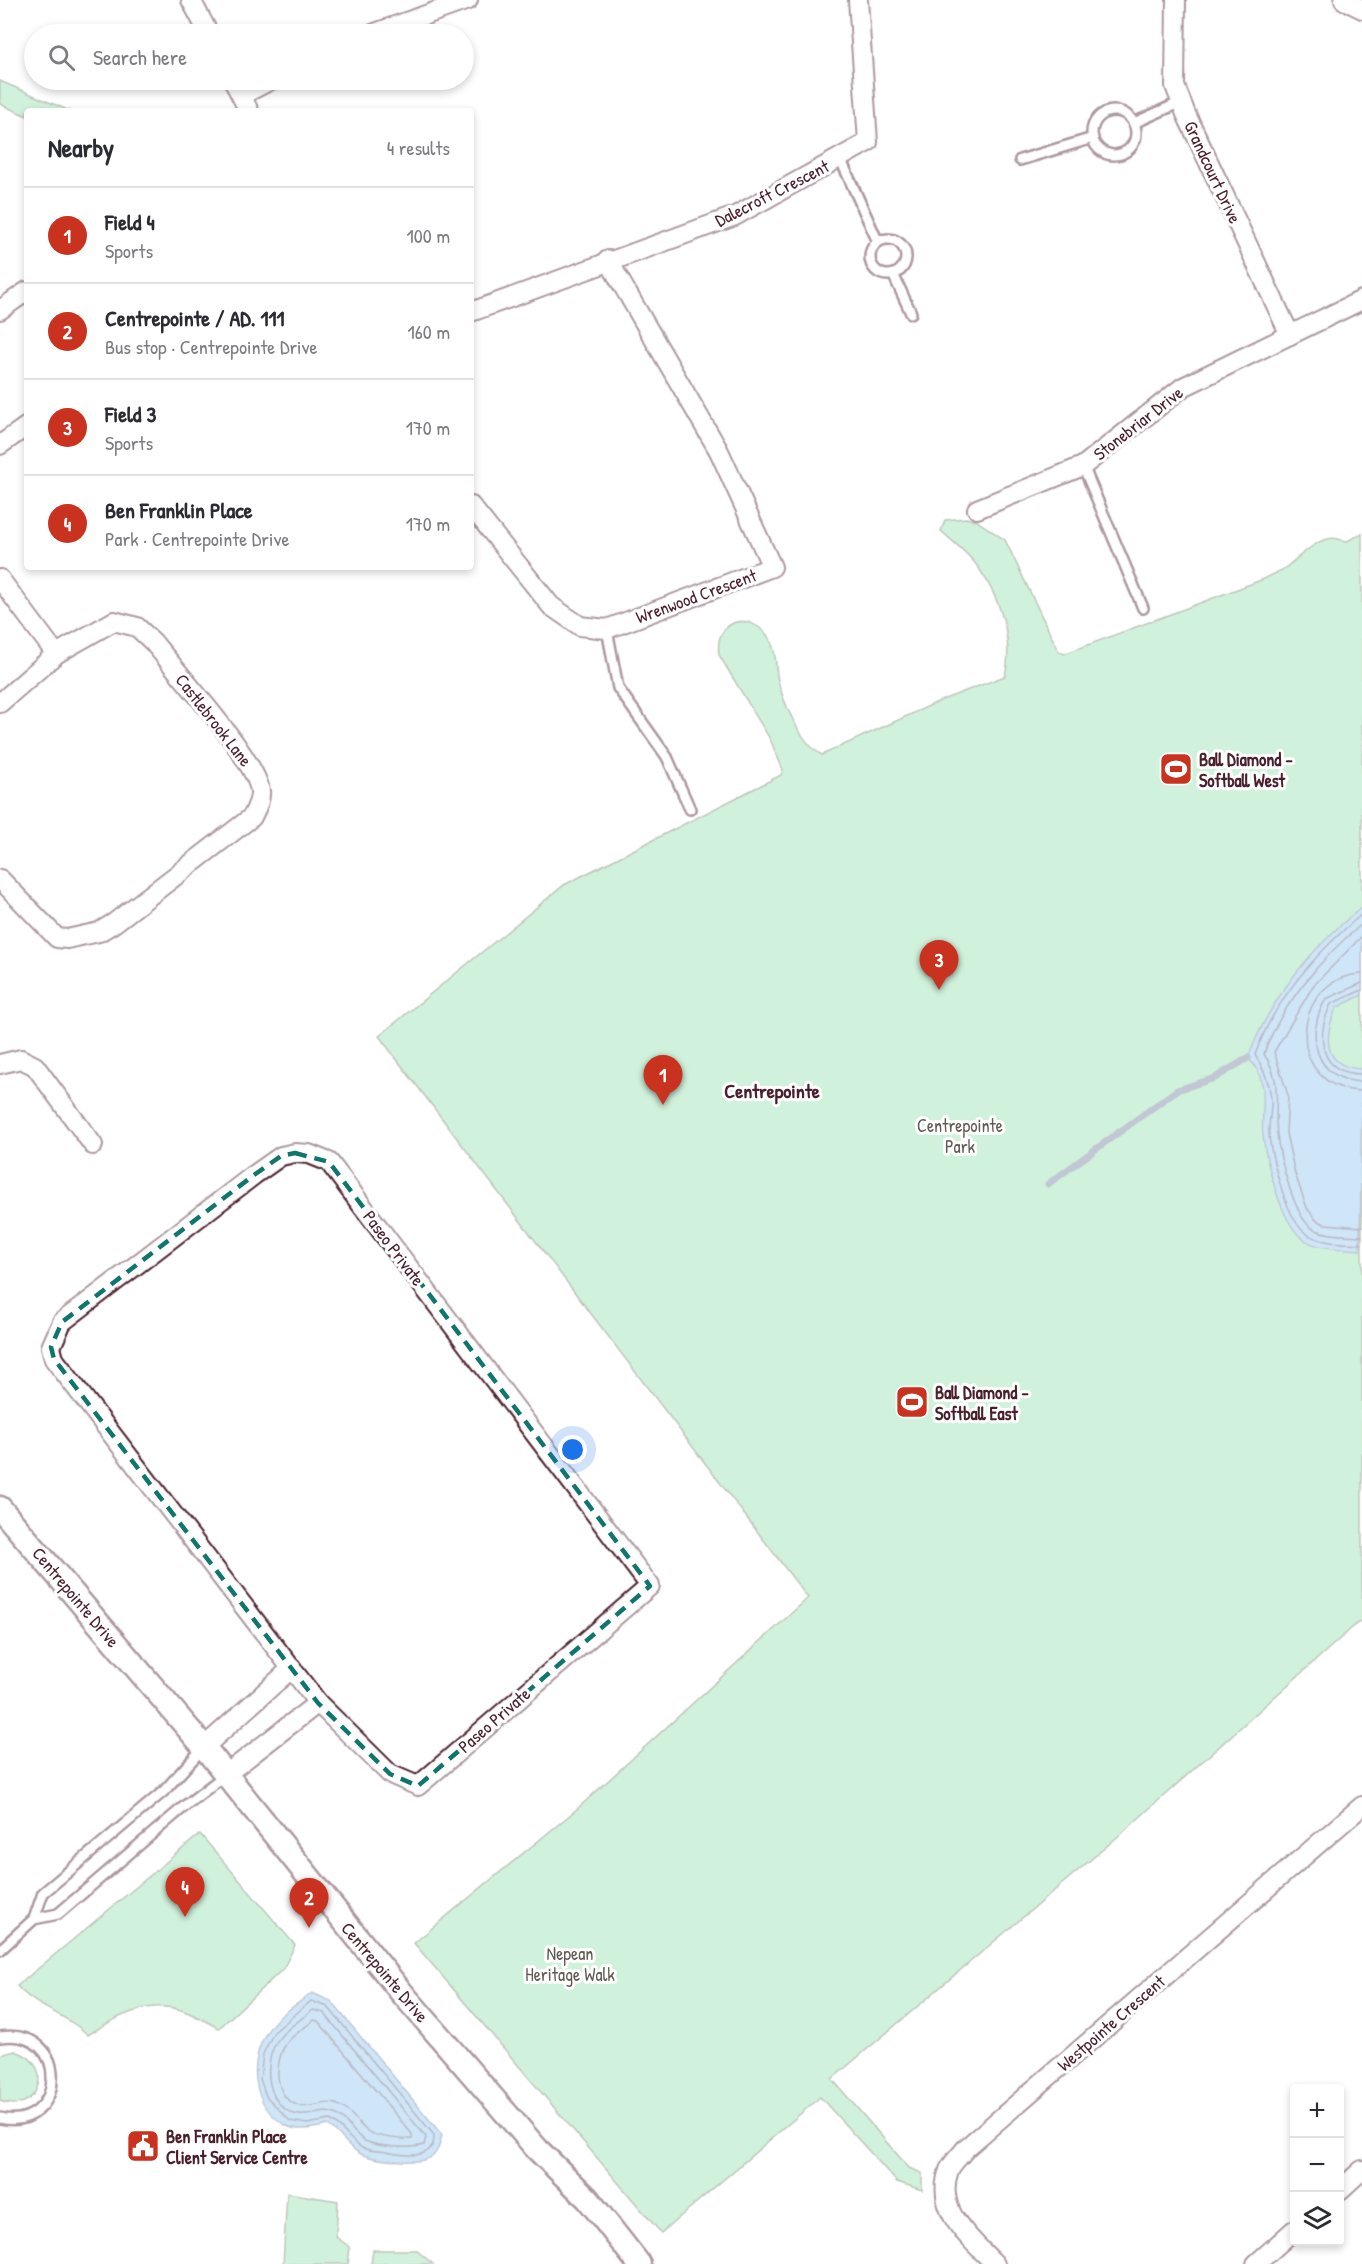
<!DOCTYPE html>
<meta charset="utf-8">
<style>
body{margin:0;font-family:"Patrick Hand",sans-serif;background:#f7f7f7;color:#2b2b33}
.controls{position:absolute;right:18px;bottom:18px;display:grid;overflow:hidden;border-radius:6px;box-shadow:0 3px 9px #0003}
.controls button{width:54px;height:54px;display:grid;place-items:center;padding:0;border:0;border-bottom:2px solid #e1e1e2;background:#fff;color:#2b2b33;font:30px sans-serif}
.you{position:absolute;left:573px;top:1450px;width:21px;height:21px;margin:-15px;border:4px solid #fff;border-radius:50%;background:#1a73e8;box-shadow:0 0 0 9px #1a73e833}
.badge{display:grid;place-items:center;width:39px;height:39px;border-radius:50%;background:#c8321e;color:#fff;font-size:20px;font-weight:700}
.pin{position:absolute;translate:-50% -50px;filter:drop-shadow(0 2px 3px #0008)}
.pin::after{content:'';position:absolute;top:32px;width:21px;height:18px;background:inherit;clip-path:polygon(0 0,100% 0,50% 100%)}
.list{margin:0;padding:0;list-style:none}
h2{display:flex;justify-content:space-between;align-items:center;height:78px;margin:0;padding:0 24px;font-size:26px}
h2 small{font-size:20px;font-weight:400;color:#7c7c81}
.list li{display:grid;grid-template-columns:39px 1fr auto;gap:18px;align-items:center;box-sizing:border-box;height:96px;padding:0 24px;border-top:2px solid #e1e1e2}
.list b{display:block;font-size:22px;white-space:nowrap}
.list p{margin:0;font-size:20px;white-space:nowrap;color:#7c7c81}
.list em{font-size:20px;font-style:normal;color:#7c7c81}
.icon{flex:none;width:33px;height:33px;fill:none;stroke:currentColor;stroke-width:2;stroke-linecap:round;stroke-linejoin:round}
.map{position:relative;flex:none;width:1362px;height:2264px;overflow:hidden}
.search{position:absolute;background:#fff;box-shadow:0 3px 9px #0003;left:24px;top:24px;width:450px;height:66px;display:flex;align-items:center;gap:15px;box-sizing:border-box;padding:0 21px;border-radius:33px;color:#7c7c81;font-size:22px}
.panel{position:absolute;background:#fff;box-shadow:0 3px 9px #0003;left:24px;top:108px;width:450px;height:462px;border-radius:6px}
.map>svg:first-child{display:block}
.green{fill:#98e0af;stroke:#71806d;stroke-width:1.5}
.water{fill:#92c7f0;stroke:#7584a1;stroke-width:1.5}
.lines{fill:none;stroke-linecap:round;stroke-linejoin:round}
.shore{stroke:#67627a;stroke-width:1.5}
.stream{stroke:#7584a1;stroke-width:7}
.service-casing{stroke:#4a1f2b;stroke-width:14}
.minor-casing{stroke:#4a1f2b;stroke-width:22}
.tertiary-casing{stroke:#4a1f2b;stroke-width:27}
.service{stroke:#fff;stroke-width:9}
.minor{stroke:#fff;stroke-width:18}
.tertiary{stroke:#fff;stroke-width:22}
.marked{fill:none;stroke:#0f766e;stroke-width:4.5;stroke-dasharray:12 8;stroke-linejoin:round}
.labels{text-anchor:middle;dominant-baseline:central;stroke-width:6;stroke-linejoin:round;paint-order:stroke}
.street-label{font-size:18px;fill:#4a1f2b;stroke:#fff}
.poi-label{font-size:18px;font-weight:bold;fill:#4a1f2b;stroke:#fff;text-anchor:start}
.park-label{font-size:18px;fill:#615953;stroke:#fff}
.neighbourhood-label{font-size:20px;font-weight:bold;fill:#4a1f2b;stroke:#fff}
</style>
<div class="map">
<svg width="1362" height="2264" viewBox="0 0 1362 2264">
<rect width="100%" height="100%" fill="#fff"/>
<filter id="ink" filterUnits="userSpaceOnUse"><feTurbulence type="fractalNoise" baseFrequency=".0167" numOctaves="2"/><feDisplacementMap in="SourceGraphic" scale="12" xChannelSelector="R" yChannelSelector="G"/><feConvolveMatrix kernelMatrix="1 2 1 2 8 2 1 2 1" color-interpolation-filters="sRGB"/></filter>
<g filter="url(#ink)">
<!-- green -->
<g class="green">
<path d="M 0,81 L 70,111 L 27,111 L 27,116 L 0,104 Z"/>
<path d="M 966,518 L 977,521 L 1005,540 L 1058,650 L 1064,654 L 1264,579 C 1270,576 1276,573 1282,570 C 1298,560 1324,527 1345,542 L 1362,534 L 1362,1619 L 1121,1834 L 832,2079 L 909,2168 L 922,2173 L 922,2190 L 897,2182 L 820,2097 L 661,2233 L 414,1943 L 577,1809 L 808,1598 L 379,1036 L 564,885 L 781,775 L 783,770 L 770,739 L 719,655 C 718,645 718,637 725,629 C 740,613 765,625 772,644 C 776,654 776,666 777,676 C 782,700 800,743 822,755 L 942,700 L 1005,676 C 1014,639 1000,598 978,567 C 968,553 953,542 941,531 L 945,520 Z"/>
<path d="M 200,1834 L 295,1945 L 283,1969 L 219,2028 C 207,2022 194,2014 181,2010 C 148,1999 114,2018 88,2035 C 67,2014 37,2009 17,1986 Z"/>
<path d="M 15,2051 C 58,2064 37,2117 0,2101 L 0,2055 Z"/>
<path d="M 287,2193 L 338,2201 L 336,2237 L 350,2247 L 348,2264 L 283,2264 Z"/>
<path d="M 373,2250 L 416,2250 L 433,2264 L 371,2264 Z"/>
</g>
<!-- water -->
<g class="water">
<path d="M 1362,907 L 1362,995 L 1336,1008 C 1324,1037 1322,1067 1362,1069 L 1360,1250 C 1343,1248 1316,1250 1302,1238 C 1281,1222 1266,1161 1263,1136 C 1260,1107 1272,1082 1248,1058 C 1271,997 1312,947 1362,907 Z"/>
<path d="M 312,1993 L 331,2001 L 442,2135 C 440,2143 439,2150 433,2156 C 421,2166 372,2160 359,2153 C 347,2146 340,2133 328,2125 C 315,2128 299,2132 287,2126 C 251,2107 247,2060 269,2029 C 278,2015 298,2004 312,1993 Z"/>
</g>
<g class="lines">
<!-- shore -->
<g class="shore">
<path d="M 1362,914 C 1318,951 1274,1000 1255,1055 C 1263,1067 1270,1084 1271,1099 C 1272,1111 1268,1124 1269,1136 C 1272,1159 1287,1222 1307,1234 C 1322,1244 1345,1243 1362,1244"/>
<path d="M 1362,924 C 1323,956 1280,1006 1264,1054 C 1284,1084 1273,1104 1277,1134 C 1279,1155 1294,1217 1312,1228 C 1326,1236 1347,1235 1362,1236"/>
<path d="M 1362,936 L 1313,986 L 1274,1052 L 1288,1095 L 1286,1133 L 1295,1174 L 1307,1208 L 1316,1220 L 1325,1224 L 1362,1227"/>
<path d="M 1362,974 C 1291,976 1282,1090 1362,1091"/>
<path d="M 1362,983 L 1326,999 C 1304,1035 1315,1081 1362,1082"/>
<path d="M 1362,990 L 1331,1004 C 1316,1036 1318,1074 1362,1074"/>
<path d="M 311,2001 L 328,2007 L 434,2135 C 435,2162 403,2155 386,2152 C 378,2151 369,2151 362,2148 C 350,2141 343,2127 330,2120 L 307,2124 L 290,2121 L 266,2096 L 260,2079 L 263,2054 L 274,2032 Z"/>
<path d="M 313,2010 L 324,2013 L 426,2137 L 424,2145 C 410,2149 378,2147 365,2141 C 353,2134 348,2120 335,2114 C 322,2108 308,2119 294,2114 C 264,2103 262,2057 281,2036 C 290,2026 303,2018 313,2010 Z"/>
<path d="M 314,2020 L 318,2021 L 412,2134 L 412,2139 C 401,2140 376,2137 367,2131 C 356,2122 351,2110 336,2104 C 324,2100 312,2109 300,2106 C 273,2099 274,2062 286,2044 C 292,2035 306,2027 314,2020 Z"/>
</g>
<!-- stream -->
<path class="stream" d="M 1048,1184 L 1177,1090 L 1215,1078 L 1248,1058"/>
<!-- service casing -->
<g class="service-casing">
<g id="service">
<circle cx="1114" cy="133" r="22"/>
<path d="M 1134,123 L 1181,102"/>
<path d="M 840,158 L 878,242"/>
<path d="M 1020,160 L 1093,138"/>
<circle cx="888" cy="257" r="18"/>
<path d="M 893,274 L 911,313"/>
<path d="M 1083,466 L 1143,608"/>
<path d="M 607,629 L 618,688 L 667,757 L 690,809"/>
<path d="M 34,1919 L 43,1893 L 164,1791 L 204,1747"/>
<path d="M 0,1950 L 34,1919 L 58,1914 L 186,1805 L 225,1775"/>
<path d="M 0,2037 C 73,2026 66,2133 0,2118"/>
</g>
</g>
<!-- minor casing -->
<g class="minor-casing">
<g id="minor">
<path d="M 191,0 L 209,34"/>
<path d="M 1176,0 L 1175,86 L 1186,114 L 1290,335"/>
<path d="M 1344,0 L 1362,9"/>
<path d="M 372,34 L 468,0"/>
<path d="M 233,80 L 249,111"/>
<path d="M 242,95 L 271,80"/>
<path d="M 0,310 L 27,291"/>
<path d="M 471,312 L 735,216 L 868,142 L 858,0"/>
<path d="M 0,445 L 27,426"/>
<path d="M 471,506 L 551,606 L 580,626 L 607,629 L 772,567 L 719,451 L 608,260"/>
<path d="M 977,509 L 1083,466 L 1183,387 L 1362,300"/>
<path d="M 0,579 L 56,654"/>
<path d="M 0,703 L 56,654 L 114,621 L 137,627 L 153,642 C 176,671 256,759 260,791 C 261,800 256,809 252,817 L 114,923 L 99,932 L 67,939 L 57,938 L 0,879"/>
<path d="M 0,1064 L 21,1059 L 35,1066 L 93,1145"/>
<path d="M 295,1153 L 309,1154 L 329,1162 L 650,1586 L 418,1786 L 390,1774 L 318,1703 L 54,1359 L 51,1347 L 62,1322 L 254,1175 L 281,1156 Z"/>
<path d="M 204,1747 L 292,1668"/>
<path d="M 225,1775 L 318,1703"/>
<path d="M 1340,2190 L 1362,2170"/>
<path d="M 995,2264 C 970,2238 934,2211 949,2170 C 952,2163 961,2155 966,2148 L 1362,1806"/>
<path d="M 1256,2264 L 1294,2230"/>
</g>
</g>
<!-- tertiary casing -->
<g class="tertiary-casing">
<path id="tertiary" d="M 0,1508 L 204,1747 L 402,1993 L 537,2149 L 588,2199 L 639,2264"/>
</g>
<!-- service -->
<use href="#service" class="service"/>
<!-- minor -->
<use href="#minor" class="minor"/>
<!-- tertiary -->
<use href="#tertiary" class="tertiary"/>
</g>
</g>
<!-- marked area -->
<path d="M0 0H1362V2264H0ZM 295,1153 L 329,1162 L 650,1586 L 418,1786 L 390,1774 L 318,1703 L 54,1359 L 51,1347 L 62,1322 L 254,1175 L 281,1156 Z" fill="#fff" fill-opacity=".55" fill-rule="evenodd"/>
<path class="marked" d="M 295,1153 L 329,1162 L 650,1586 L 418,1786 L 390,1774 L 318,1703 L 54,1359 L 51,1347 L 62,1322 L 254,1175 L 281,1156 Z"/>
<!-- icons -->
<defs>
<g id="stadium-square" transform="scale(1.725)"><rect x="-9" y="-9" width="18" height="18" rx="4" fill="#c8321e" stroke="#fff"/><path d="M0-5a6.5 5 0 1 0 0 10a6.5 5 0 1 0 0-10ZM-3.5-1.8h7v3.6h-7Z" fill="#fff"/></g>
<g id="civic-square" transform="scale(1.725)"><rect x="-9" y="-9" width="18" height="18" rx="4" fill="#c8321e" stroke="#fff"/><path d="M-.6-6.5H3V-4.5H.6V-3L4-1V1h2V6H-6V1h2V-1L-.6-3ZM-1.2 2.5V6h2.4V2.5Z" fill="#fff"/></g>
</defs>
<g fill-rule="evenodd">
<use href="#stadium-square" x="1176" y="769"/>
<use href="#stadium-square" x="912" y="1402"/>
<use href="#civic-square" x="143" y="2146"/>
</g>
<g class="labels">
<!-- street labels -->
<g class="street-label">
<text transform="translate(1213 172) rotate(65)">Grandcourt Drive</text>
<text transform="translate(772 193) rotate(-27)">Dalecroft Crescent</text>
<text transform="translate(1138 423) rotate(-38)">Stonebriar Drive</text>
<text transform="translate(696 596) rotate(-20)">Wrenwood Crescent</text>
<text transform="translate(214 720) rotate(52)">Castlebrook Lane</text>
<text transform="translate(394 1248) rotate(53)">Paseo Private</text>
<text transform="translate(76 1597) rotate(50)">Centrepointe Drive</text>
<text transform="translate(494 1720) rotate(-41)">Paseo Private</text>
<text transform="translate(385 1972) rotate(50)">Centrepointe Drive</text>
<text transform="translate(1111 2023) rotate(-41)">Westpointe Crescent</text>
</g>
<!-- poi labels -->
<g class="poi-label">
<text x="1199" y="759">Ball Diamond -<tspan x="1199" dy="21">Softball West</tspan></text>
<text x="935" y="1392">Ball Diamond -<tspan x="935" dy="21">Softball East</tspan></text>
<text x="166" y="2136">Ben Franklin Place<tspan x="166" dy="21">Client Service Centre</tspan></text>
</g>
<!-- park labels -->
<g class="park-label">
<text x="960" y="1125">Centrepointe<tspan x="960" dy="21">Park</tspan></text>
<text x="570" y="1953">Nepean<tspan x="570" dy="21">Heritage Walk</tspan></text>
</g>
<!-- neighbourhood labels -->
<g class="neighbourhood-label">
<text x="772" y="1090">Centrepointe</text>
</g>
</g>
</svg>
<div class="controls">
<button>+</button>
<button>−</button>
<button><svg class="icon" aria-label="layers" viewBox="0 0 24 24"><path d="M12 4l9 5-9 5-9-5zM3 14l9 5 9-5"/></svg></button>
</div>
<div class="you"></div>
<div class="pin badge" style="left:663px;top:1105px">1</div>
<div class="pin badge" style="left:309px;top:1928px">2</div>
<div class="pin badge" style="left:939px;top:990px">3</div>
<div class="pin badge" style="left:185px;top:1917px">4</div>
<div class="search"><svg class="icon" aria-label="search" viewBox="0 0 24 24"><circle cx="10" cy="10" r="6"/><path d="M15 15l6 6"/></svg>Search here</div>
<section class="panel">
<h2>Nearby<small>4 results</small></h2>
<ul class="list">
<li><span class="badge">1</span><div><b>Field 4</b><p>Sports</p></div><em>100 m</em></li>
<li><span class="badge">2</span><div><b>Centrepointe / AD. 111</b><p>Bus stop · Centrepointe Drive</p></div><em>160 m</em></li>
<li><span class="badge">3</span><div><b>Field 3</b><p>Sports</p></div><em>170 m</em></li>
<li><span class="badge">4</span><div><b>Ben Franklin Place</b><p>Park · Centrepointe Drive</p></div><em>170 m</em></li>
</ul>
</section>
</div>
